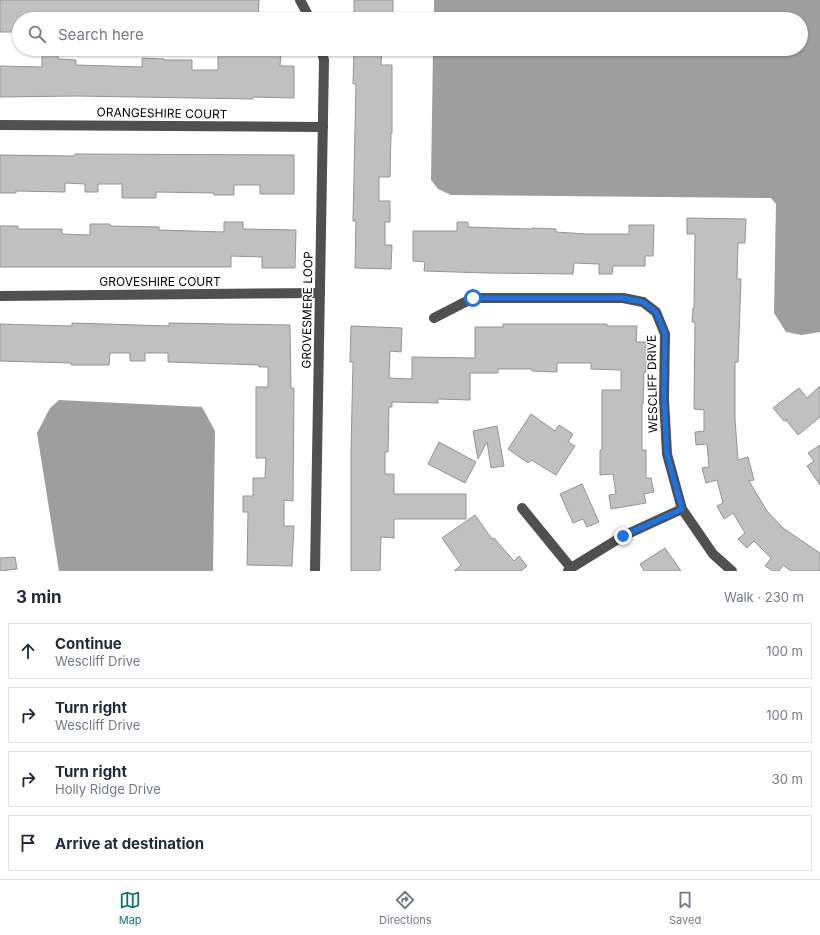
<!DOCTYPE html>
<meta charset="utf-8">
<style>
body{margin:0;font-family:Inter,sans-serif;background:#f2f2f3;color:#1f2937}
.stop{position:absolute;width:12px;height:12px;margin:-9px;border:3px solid #1a73e8;border-radius:50%;background:#fff}
.stop.end{background:#1a73e8;border-color:#fff;box-shadow:0 1px 4px #0008}
.list{margin:0;padding:0;list-style:none}
h2{display:flex;justify-content:space-between;align-items:center;height:52px;margin:0;padding:0 16px;font-size:17px}
h2 small{font-size:13px;font-weight:400;color:#747a83}
.list li{display:grid;grid-template-columns:26px 1fr auto;gap:12px;align-items:center;box-sizing:border-box;height:56px;margin:0 8px 8px;padding:0 8px;border:1px solid #e0e1e3;border-radius:0px}
.list b{display:block;font-size:15px;white-space:nowrap}
.list p{margin:0;font-size:13px;white-space:nowrap;color:#747a83}
.list em{font-size:13px;font-style:normal;color:#747a83}
.icon{flex:none;width:22px;height:22px;fill:none;stroke:currentColor;stroke-width:2;stroke-linecap:round;stroke-linejoin:round}
.map{position:relative;flex:none;width:820px;height:571px;overflow:hidden}
.search{position:absolute;background:#fff;box-shadow:0 1px 3px #0004;left:12px;right:12px;top:12px;height:44px;display:flex;align-items:center;gap:10px;box-sizing:border-box;padding:0 14px;border-radius:22px;color:#747a83;font-size:15px}
.sheet{height:308px;background:#fff}
nav{display:flex;justify-content:space-around;align-items:center;box-sizing:border-box;height:56px;border-top:1px solid #e0e1e3;background:#fff;font-size:11px;color:#747a83}
nav a{display:grid;justify-items:center;gap:2px}
nav .on{color:#0f766e}
.map>svg:first-child{display:block}
.water{fill:#9e9e9e}
.building{fill:#c0c0c0;stroke:#949494}
.lines{fill:none;stroke-linecap:round;stroke-linejoin:round}
.minor{stroke:#505050;stroke-width:10}
.route{stroke:#1a73e8;stroke-width:5}
.labels{text-anchor:middle;dominant-baseline:central;stroke-width:3;stroke-linejoin:round;paint-order:stroke}
.street-label{font-size:12px;fill:#000;stroke:#fff}
</style>
<div class="map">
<svg width="820" height="571" viewBox="0 0 820 571">
<rect width="100%" height="100%" fill="#fff"/>
<!-- water -->
<g class="water">
<path d="M 434,0 L 820,0 L 820,332 L 802,335 L 786,332 L 774,313 L 776,204 L 771,198 L 451,195 L 438,189 L 431,180 L 433,49 L 801,49 L 801,19 L 434,19 Z"/>
<path d="M 59,400 L 202,407 L 215,431 L 213,571 L 59,571 L 37,433 L 50,408 Z"/>
</g>
<!-- building -->
<g class="building">
<path d="M 0,0 L 259,0 L 258,19 L 19,19 L 18,32 L 0,32 Z"/>
<rect x="354" y="0" width="39" height="19"/>
<path d="M 354,49 L 382,49 L 381,65 L 392,65 L 392,133 L 391,133 L 390,177 L 379,177 L 379,201 L 390,201 L 390,222 L 385,222 L 385,245 L 392,245 L 391,269 L 355,268 L 356,221 L 353,221 L 356,84 L 353,84 Z"/>
<path d="M 218,51 L 254,51 L 254,55 L 281,55 L 280,66 L 294,66 L 294,98 L 253,97 L 253,99 L 76,96 L 0,97 L 0,66 L 42,67 L 42,54 L 58,54 L 58,59 L 76,60 L 76,65 L 142,67 L 142,58 L 164,59 L 164,60 L 192,60 L 192,70 L 218,70 Z"/>
<path d="M 75,154 L 294,155 L 294,194 L 260,194 L 260,185 L 234,185 L 234,195 L 214,195 L 214,193 L 156,192 L 156,198 L 122,198 L 122,184 L 98,184 L 98,192 L 85,192 L 85,184 L 65,183 L 65,192 L 16,191 L 16,193 L 0,193 L 0,155 L 74,156 Z"/>
<path d="M 687,218 L 746,219 L 745,243 L 738,243 L 737,279 L 741,279 L 738,362 L 735,362 L 735,419 L 738,460 L 748,457 L 754,480 L 749,481 L 767,511 L 783,528 L 820,553 L 820,571 L 791,571 L 783,565 L 779,571 L 773,571 L 765,566 L 771,558 L 754,541 L 747,548 L 738,539 L 745,533 L 733,513 L 724,519 L 717,506 L 723,503 L 717,480 L 706,483 L 702,468 L 709,467 L 707,444 L 696,445 L 695,432 L 704,431 L 704,410 L 694,409 L 695,322 L 692,322 L 693,308 L 694,308 L 695,234 L 687,234 Z"/>
<path d="M 224,222 L 243,222 L 243,229 L 296,230 L 295,268 L 262,268 L 262,257 L 231,256 L 231,267 L 0,267 L 0,226 L 18,226 L 18,229 L 62,229 L 62,234 L 90,235 L 90,224 L 110,224 L 110,226 L 159,227 L 159,230 L 224,232 Z"/>
<path d="M 457,222 L 468,222 L 468,227 L 532,229 L 532,228 L 556,229 L 556,232 L 586,234 L 629,234 L 629,225 L 654,225 L 653,256 L 645,256 L 645,266 L 613,266 L 612,274 L 599,274 L 599,264 L 574,263 L 573,274 L 487,273 L 424,271 L 425,262 L 413,261 L 413,231 L 457,231 Z"/>
<path d="M 72,323 L 169,326 L 169,323 L 290,325 L 291,388 L 294,388 L 293,501 L 284,500 L 284,526 L 294,526 L 292,566 L 247,565 L 248,512 L 243,512 L 243,496 L 253,496 L 253,478 L 265,478 L 266,458 L 256,458 L 256,387 L 268,387 L 268,367 L 259,367 L 259,365 L 168,362 L 168,353 L 145,353 L 145,361 L 130,361 L 130,353 L 110,353 L 109,365 L 71,365 L 71,363 L 0,361 L 0,324 L 72,326 Z"/>
<path d="M 503,324 L 607,324 L 607,326 L 637,326 L 636,342 L 646,342 L 646,372 L 644,372 L 643,404 L 642,404 L 642,450 L 646,450 L 646,478 L 651,478 L 654,492 L 644,494 L 646,503 L 611,509 L 609,495 L 616,494 L 613,474 L 600,475 L 600,450 L 602,450 L 602,390 L 621,390 L 621,370 L 591,369 L 591,363 L 557,363 L 557,372 L 532,371 L 532,369 L 498,369 L 498,373 L 470,373 L 470,400 L 438,399 L 438,403 L 392,402 L 392,407 L 389,407 L 388,452 L 385,452 L 385,474 L 394,474 L 394,494 L 466,494 L 466,519 L 394,519 L 394,538 L 381,537 L 380,571 L 351,571 L 351,451 L 353,362 L 350,362 L 351,326 L 402,328 L 401,352 L 390,351 L 389,378 L 412,379 L 412,357 L 475,358 L 475,327 L 503,327 Z"/>
<path d="M 820,386 L 820,417 L 798,435 L 786,420 L 784,421 L 773,408 L 799,388 L 807,398 Z"/>
<path d="M 531,414 L 555,431 L 559,425 L 573,434 L 568,442 L 575,446 L 556,475 L 531,460 L 528,463 L 508,449 Z"/>
<path d="M 497,426 L 504,466 L 491,468 L 487,442 L 478,459 L 473,431 Z"/>
<path d="M 439,442 L 476,462 L 465,483 L 428,464 Z"/>
<path d="M 820,445 L 820,485 L 807,466 L 814,461 L 808,453 Z"/>
<path d="M 582,484 L 599,522 L 587,527 L 583,519 L 573,523 L 560,494 Z"/>
<path d="M 475,515 L 492,539 L 494,538 L 514,561 L 519,556 L 527,566 L 522,570 L 522,571 L 454,571 L 461,565 L 442,538 Z"/>
<path d="M 665,548 L 681,571 L 644,571 L 640,564 Z"/>
<path d="M 15,557 L 17,569 L 0,571 L 0,558 Z"/>
</g>
<g class="lines">
<!-- minor -->
<g class="minor">
<path d="M 300,0 L 310,19"/>
<path d="M 0,125 L 323,127"/>
<path d="M 0,296 L 320,293"/>
<path d="M 434,318 L 473,298 L 623,298 L 643,302 L 656,312 L 665,334 L 664,399 L 667,454 L 682,509 L 713,554 L 732,571"/>
<path d="M 522,508 L 571,568"/>
<path d="M 315,571 L 324,60 L 321,49"/>
<path d="M 568,571 L 571,568 L 623,536 L 682,509"/>
</g>
</g>
<g class="lines">
<!-- route -->
<path class="route" d="M 473,298 L 623,298 L 643,302 L 656,312 L 665,334 L 664,399 L 667,454 L 682,509 L 623,536"/>
</g>
<g class="labels">
<!-- street labels -->
<g class="street-label">
<text transform="translate(162 113) rotate(1)">ORANGESHIRE COURT</text>
<text x="160" y="281">GROVESHIRE COURT</text>
<text transform="translate(307 310) rotate(-89)">GROVESMERE LOOP</text>
<text transform="translate(652 384) rotate(-91)">WESCLIFF DRIVE</text>
</g>
</g>
</svg>
<div class="stop" style="left:473px;top:298px"></div>
<div class="stop end" style="left:623px;top:536px"></div>
<div class="search"><svg class="icon" aria-label="search" viewBox="0 0 24 24"><circle cx="10" cy="10" r="6"/><path d="M15 15l6 6"/></svg>Search here</div>
</div>
<section class="sheet">
<h2>3 min<small>Walk · 230 m</small></h2>
<ul class="list">
<li><svg class="icon" aria-label="ahead" viewBox="0 0 24 24"><path d="M12 20V5M6 11l6-6 6 6"/></svg><div><b>Continue</b><p>Wescliff Drive</p></div><em>100 m</em></li>
<li><svg class="icon" aria-label="right" viewBox="0 0 24 24"><path d="M7 20v-9h11M14 6l5 5-5 5"/></svg><div><b>Turn right</b><p>Wescliff Drive</p></div><em>100 m</em></li>
<li><svg class="icon" aria-label="right" viewBox="0 0 24 24"><path d="M7 20v-9h11M14 6l5 5-5 5"/></svg><div><b>Turn right</b><p>Holly Ridge Drive</p></div><em>30 m</em></li>
<li><svg class="icon" aria-label="arrive" viewBox="0 0 24 24"><path d="M6 21V4h12l-3 4 3 4H6"/></svg><div><b>Arrive at destination</b></div></li>
</ul>
</section>
<nav>
<a class="on"><svg class="icon" aria-label="map" viewBox="0 0 24 24"><path d="M3 6l6-2 6 2 6-2v14l-6 2-6-2-6 2zM9 4v14M15 6v14"/></svg>Map</a>
<a><svg class="icon" aria-label="directions" viewBox="0 0 24 24"><path d="M12 3l9 9-9 9-9-9zM9 14v-3h6M13 9l2 2-2 2"/></svg>Directions</a>
<a><svg class="icon" aria-label="saved" viewBox="0 0 24 24"><path d="M7 4h10v16l-5-4-5 4z"/></svg>Saved</a>
</nav>
